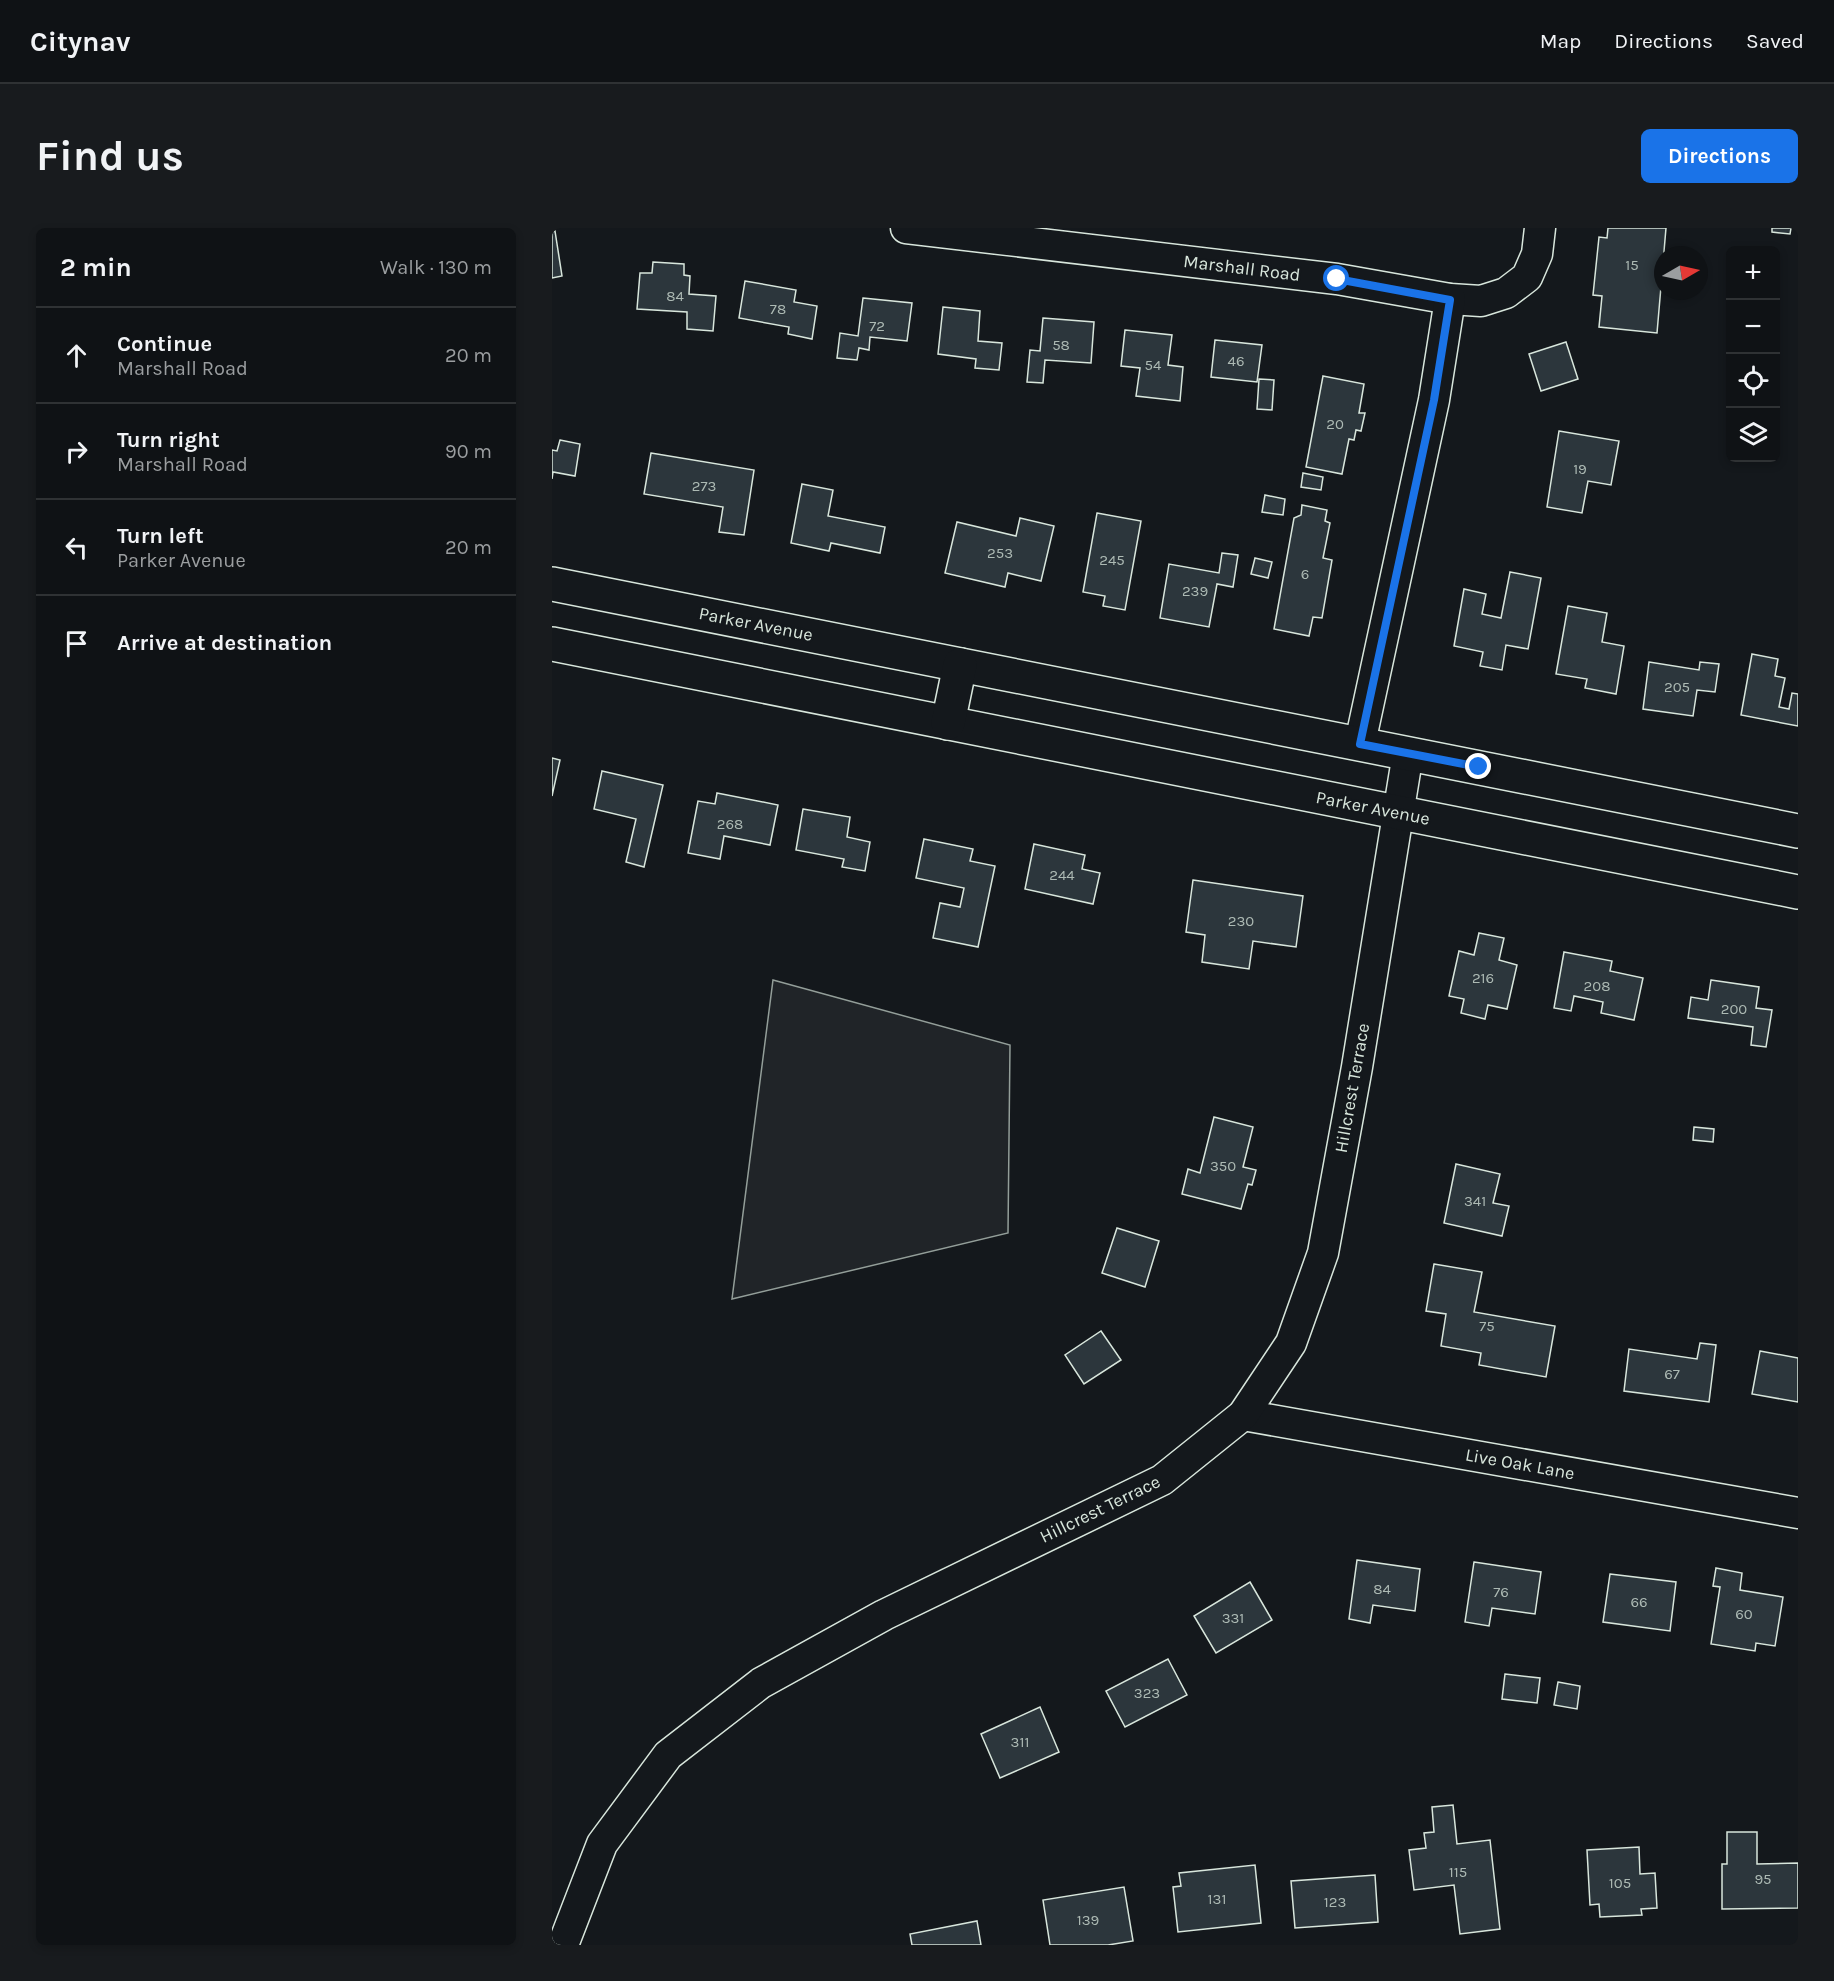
<!DOCTYPE html>
<meta charset="utf-8">
<style>
body{margin:0;font-family:Karla,sans-serif;background:#181b1e;color:#f1f3f6}
.controls{position:absolute;right:18px;top:18px;display:grid;overflow:hidden;border-radius:9px;box-shadow:0 3px 9px #0003}
.controls button{width:54px;height:54px;display:grid;place-items:center;padding:0;border:0;border-bottom:2px solid #2f3234;background:#0f1215;color:#f1f3f6;font:30px sans-serif}
.compass{position:absolute;left:1102px;top:18px;width:54px;height:54px;border-radius:50%;background:#0f1215;box-shadow:0 3px 9px #0003;rotate:81deg}
.stop{position:absolute;width:18px;height:18px;margin:-14px;border:4px solid #1a73e8;border-radius:50%;background:#fff}
.stop.end{background:#1a73e8;border-color:#fff;box-shadow:0 2px 6px #0008}
.list{margin:0;padding:0;list-style:none}
h2{display:flex;justify-content:space-between;align-items:center;height:78px;margin:0;padding:0 24px;font-size:26px}
h2 small{font-size:20px;font-weight:400;color:#9b9ea0}
.list li{display:grid;grid-template-columns:39px 1fr auto;gap:18px;align-items:center;box-sizing:border-box;height:96px;padding:0 24px;border-top:2px solid #2f3234}
.list b{display:block;font-size:22px;white-space:nowrap}
.list p{margin:0;font-size:20px;white-space:nowrap;color:#9b9ea0}
.list em{font-size:20px;font-style:normal;color:#9b9ea0}
.icon{flex:none;width:33px;height:33px;fill:none;stroke:currentColor;stroke-width:2;stroke-linecap:round;stroke-linejoin:round}
.map{position:relative;flex:none;width:1246px;height:1717px;overflow:hidden;border-radius:9px}
header{display:flex;align-items:center;gap:36px;box-sizing:border-box;height:84px;padding:0 30px;background:#0f1215;border-bottom:2px solid #2f3234}
header strong{font-size:28px}
nav{display:flex;gap:33px;margin-inline-start:auto;font-size:21px}
.intro{display:flex;align-items:center;justify-content:space-between;box-sizing:border-box;height:144px;padding:0 36px}
h1{margin:0;font-size:42px}
.button{padding:15px 27px;border-radius:9px;background:#1a73e8;color:#fff;font-size:21px;font-weight:700}
main{display:flex;gap:36px;padding:0 36px}
aside{flex:1;background:#0f1215;border-radius:9px;box-shadow:0 3px 9px #0003}
.map>svg:first-child{display:block}
.green{fill:#202428;stroke:#939e99;stroke-width:1.5}
.building{fill:#2c363c;stroke:#d8e6dc;stroke-width:1.5}
.lines{fill:none;stroke-linecap:round;stroke-linejoin:round}
.street-casing{stroke:#d8e6dc;stroke-width:33}
.secondary-casing{stroke:#d8e6dc;stroke-width:36}
.street{stroke:#14181c;stroke-width:30}
.secondary{stroke:#14181c;stroke-width:33}
.route{stroke:#1a73e8;stroke-width:8}
.labels{text-anchor:middle;dominant-baseline:central;stroke-width:4.5;stroke-linejoin:round;paint-order:stroke}
.number-label{font-size:15px;fill:#adbab4}
.street-label{font-size:18px;fill:#d8e6dc;stroke:#14181c}
</style>
<header>
<strong>Citynav</strong>
<nav><a>Map</a><a>Directions</a><a>Saved</a></nav>
</header>
<div class="intro"><h1>Find us</h1><a class="button">Directions</a></div>
<main>
<aside>
<h2>2 min<small>Walk · 130 m</small></h2>
<ul class="list">
<li><svg class="icon" aria-label="ahead" viewBox="0 0 24 24"><path d="M12 20V5M6 11l6-6 6 6"/></svg><div><b>Continue</b><p>Marshall Road</p></div><em>20 m</em></li>
<li><svg class="icon" aria-label="right" viewBox="0 0 24 24"><path d="M7 20v-9h11M14 6l5 5-5 5"/></svg><div><b>Turn right</b><p>Marshall Road</p></div><em>90 m</em></li>
<li><svg class="icon" aria-label="left" viewBox="0 0 24 24"><path d="M17 20v-9H6M10 6l-5 5 5 5"/></svg><div><b>Turn left</b><p>Parker Avenue</p></div><em>20 m</em></li>
<li><svg class="icon" aria-label="arrive" viewBox="0 0 24 24"><path d="M6 21V4h12l-3 4 3 4H6"/></svg><div><b>Arrive at destination</b></div></li>
</ul>
</aside>
<div class="map">
<svg width="1246" height="1717" viewBox="0 0 1246 1717">
<rect width="100%" height="100%" fill="#14181c"/>
<!-- green -->
<path class="green" d="M 221,752 L 458,817 L 456,1005 L 180,1071 Z"/>
<!-- building -->
<g class="building">
<path d="M 1056,0 L 1114,0 L 1105,105 L 1047,99 L 1050,68 L 1041,67 L 1047,9 L 1055,10 Z"/>
<path d="M 1220,0 L 1239,0 L 1238,6 L 1220,4 Z"/>
<path d="M 3,3 L 10,48 L 0,50 L 0,4 Z"/>
<path d="M 101,34 L 132,36 L 132,47 L 138,48 L 137,66 L 164,68 L 161,103 L 135,101 L 135,84 L 85,81 L 88,45 L 100,45 Z"/>
<path d="M 193,53 L 244,62 L 242,74 L 265,78 L 260,111 L 236,106 L 237,99 L 187,90 Z"/>
<path d="M 311,70 L 360,75 L 355,113 L 318,109 L 317,122 L 307,120 L 305,132 L 285,130 L 288,105 L 306,108 Z"/>
<path d="M 391,79 L 428,83 L 426,113 L 450,115 L 447,142 L 423,140 L 424,131 L 386,126 Z"/>
<path d="M 491,90 L 542,94 L 539,135 L 493,132 L 491,155 L 475,154 L 478,122 L 488,123 Z"/>
<path d="M 573,102 L 620,107 L 616,137 L 631,139 L 628,173 L 584,168 L 588,140 L 569,138 Z"/>
<path d="M 663,112 L 710,117 L 705,154 L 659,149 Z"/>
<path d="M 1014,114 L 1026,151 L 989,163 L 977,126 Z"/>
<path d="M 771,148 L 812,156 L 807,185 L 813,185 L 809,203 L 804,202 L 802,212 L 797,211 L 790,246 L 754,239 Z"/>
<path d="M 707,151 L 722,152 L 720,182 L 705,181 Z"/>
<path d="M 1007,203 L 1067,213 L 1059,257 L 1036,253 L 1030,285 L 995,279 Z"/>
<path d="M 8,212 L 28,216 L 23,248 L 1,244 L 0,251 L 0,222 L 5,223 Z"/>
<path d="M 99,225 L 202,242 L 192,307 L 167,304 L 171,279 L 92,266 Z"/>
<path d="M 751,245 L 771,249 L 769,262 L 749,259 Z"/>
<path d="M 250,256 L 281,262 L 276,288 L 333,299 L 328,325 L 279,315 L 277,323 L 239,315 Z"/>
<path d="M 713,267 L 733,271 L 731,287 L 710,284 Z"/>
<path d="M 750,277 L 775,282 L 773,293 L 778,295 L 771,330 L 780,332 L 770,390 L 761,389 L 757,408 L 722,401 L 742,290 L 749,287 Z"/>
<path d="M 545,285 L 589,293 L 573,382 L 551,378 L 553,368 L 531,364 Z"/>
<path d="M 468,290 L 502,298 L 489,353 L 456,345 L 453,359 L 393,345 L 405,294 L 464,308 Z"/>
<path d="M 670,325 L 686,327 L 681,359 L 665,356 L 657,399 L 608,390 L 617,336 L 667,345 Z"/>
<path d="M 703,330 L 720,334 L 716,350 L 699,346 Z"/>
<path d="M 958,344 L 989,350 L 976,421 L 954,417 L 950,442 L 928,438 L 931,424 L 902,418 L 912,361 L 934,366 L 930,386 L 949,390 Z"/>
<path d="M 1016,378 L 1055,385 L 1050,414 L 1072,418 L 1064,466 L 1033,460 L 1035,451 L 1004,446 Z"/>
<path d="M 1200,426 L 1226,431 L 1223,448 L 1233,450 L 1227,479 L 1237,481 L 1240,465 L 1246,466 L 1246,498 L 1189,487 Z"/>
<path d="M 1097,434 L 1147,442 L 1148,434 L 1167,436 L 1163,464 L 1145,462 L 1141,488 L 1091,481 Z"/>
<path d="M 0,530 L 8,532 L 0,568 Z"/>
<path d="M 50,543 L 111,557 L 92,639 L 74,634 L 84,591 L 42,581 Z"/>
<path d="M 165,565 L 226,577 L 218,617 L 172,608 L 168,631 L 136,625 L 146,573 L 163,576 Z"/>
<path d="M 251,581 L 298,589 L 295,609 L 318,614 L 313,643 L 290,639 L 292,631 L 244,622 Z"/>
<path d="M 372,611 L 421,621 L 418,633 L 443,638 L 426,719 L 381,710 L 388,675 L 408,679 L 412,660 L 364,650 Z"/>
<path d="M 482,616 L 533,627 L 530,641 L 548,645 L 541,676 L 473,661 Z"/>
<path d="M 641,652 L 751,668 L 744,719 L 701,713 L 697,741 L 650,734 L 653,707 L 634,704 Z"/>
<path d="M 927,705 L 952,710 L 947,732 L 965,737 L 955,781 L 936,777 L 933,791 L 909,785 L 912,771 L 897,768 L 907,723 L 922,727 Z"/>
<path d="M 1012,724 L 1060,733 L 1058,743 L 1091,750 L 1082,792 L 1049,785 L 1051,774 L 1022,768 L 1019,783 L 1002,780 Z"/>
<path d="M 1159,752 L 1207,759 L 1204,780 L 1220,782 L 1214,819 L 1199,817 L 1201,799 L 1136,790 L 1139,769 L 1156,772 Z"/>
<path d="M 662,889 L 701,899 L 691,939 L 704,942 L 700,957 L 696,956 L 689,981 L 630,966 L 636,941 L 648,945 Z"/>
<path d="M 1142,899 L 1162,901 L 1161,914 L 1141,912 Z"/>
<path d="M 904,936 L 948,946 L 941,975 L 957,978 L 950,1008 L 892,995 Z"/>
<path d="M 565,1000 L 607,1013 L 593,1059 L 550,1045 Z"/>
<path d="M 882,1036 L 930,1044 L 922,1084 L 1003,1098 L 994,1149 L 927,1137 L 929,1125 L 889,1118 L 894,1086 L 874,1083 Z"/>
<path d="M 549,1103 L 569,1132 L 532,1156 L 513,1127 Z"/>
<path d="M 1148,1115 L 1164,1117 L 1157,1174 L 1072,1163 L 1077,1121 L 1145,1131 Z"/>
<path d="M 1208,1123 L 1246,1130 L 1246,1174 L 1200,1166 Z"/>
<path d="M 805,1332 L 868,1341 L 863,1383 L 821,1377 L 818,1395 L 797,1391 Z"/>
<path d="M 922,1334 L 989,1344 L 983,1386 L 940,1380 L 937,1398 L 913,1394 Z"/>
<path d="M 1164,1340 L 1190,1345 L 1188,1362 L 1231,1369 L 1223,1418 L 1204,1415 L 1203,1423 L 1159,1416 L 1168,1359 L 1161,1358 Z"/>
<path d="M 1058,1346 L 1124,1354 L 1118,1403 L 1051,1394 Z"/>
<path d="M 698,1354 L 720,1392 L 664,1425 L 642,1388 Z"/>
<path d="M 616,1431 L 635,1467 L 573,1499 L 554,1463 Z"/>
<path d="M 953,1446 L 988,1450 L 985,1475 L 950,1471 Z"/>
<path d="M 1006,1454 L 1028,1458 L 1025,1481 L 1002,1477 Z"/>
<path d="M 488,1479 L 507,1524 L 448,1550 L 429,1506 Z"/>
<path d="M 901,1577 L 905,1616 L 938,1612 L 948,1701 L 908,1706 L 902,1657 L 862,1662 L 857,1622 L 874,1620 L 872,1605 L 882,1604 L 880,1579 Z"/>
<path d="M 1175,1604 L 1205,1604 L 1205,1636 L 1246,1635 L 1246,1680 L 1170,1681 L 1170,1636 L 1175,1636 Z"/>
<path d="M 1087,1619 L 1088,1646 L 1103,1645 L 1105,1680 L 1089,1681 L 1090,1687 L 1048,1689 L 1047,1676 L 1038,1677 L 1035,1622 Z"/>
<path d="M 703,1637 L 709,1695 L 626,1704 L 621,1659 L 629,1658 L 627,1645 Z"/>
<path d="M 823,1647 L 826,1694 L 743,1700 L 739,1653 Z"/>
<path d="M 572,1659 L 581,1713 L 556,1717 L 498,1717 L 491,1672 Z"/>
<path d="M 425,1693 L 429,1717 L 360,1717 L 358,1706 Z"/>
</g>
<g class="lines">
<!-- street casing -->
<g class="street-casing">
<g id="street">
<path d="M 354,0 L 785,51 L 898,71 L 929,73 L 954,65 L 975,49 L 985,26 L 988,0"/>
<path d="M 808,515 L 882,172 L 898,71"/>
<path d="M 691,1187 L 1246,1285"/>
<path d="M 11,1717 L 50,1616 L 116,1527 L 209,1455 L 332,1387 L 610,1252 L 691,1187 L 739,1115 L 771,1025 L 805,839 L 856,525"/>
</g>
</g>
<!-- secondary casing -->
<g class="secondary-casing">
<g id="secondary">
<path d="M 0,356 L 1246,603"/>
<path d="M 0,416 L 1246,664"/>
<path d="M 396,495 L 408,437"/>
</g>
</g>
<!-- street -->
<use href="#street" class="street"/>
<!-- secondary -->
<use href="#secondary" class="secondary"/>
</g>
<g class="lines">
<!-- route -->
<path class="route" d="M 785,51 L 898,72 L 882,172 L 808,516 L 927,539"/>
</g>
<g class="labels">
<!-- number labels -->
<g class="number-label">
<text x="1080" y="37">15</text>
<text x="123" y="68">84</text>
<text x="226" y="81">78</text>
<text x="325" y="98">72</text>
<text x="509" y="117">58</text>
<text x="684" y="133">46</text>
<text x="601" y="137">54</text>
<text x="783" y="196">20</text>
<text x="1028" y="241">19</text>
<text x="152" y="258">273</text>
<text x="448" y="325">253</text>
<text x="560" y="332">245</text>
<text x="753" y="346">6</text>
<text x="643" y="363">239</text>
<text x="1125" y="459">205</text>
<text x="178" y="596">268</text>
<text x="510" y="647">244</text>
<text x="689" y="693">230</text>
<text x="931" y="750">216</text>
<text x="1045" y="758">208</text>
<text x="1182" y="781">200</text>
<text x="671" y="938">350</text>
<text x="923" y="973">341</text>
<text x="935" y="1098">75</text>
<text x="1120" y="1146">67</text>
<text x="830" y="1361">84</text>
<text x="949" y="1364">76</text>
<text x="1087" y="1374">66</text>
<text x="1192" y="1386">60</text>
<text x="681" y="1390">331</text>
<text x="595" y="1465">323</text>
<text x="468" y="1514">311</text>
<text x="906" y="1644">115</text>
<text x="1211" y="1651">95</text>
<text x="1068" y="1655">105</text>
<text x="665" y="1671">131</text>
<text x="783" y="1674">123</text>
<text x="536" y="1692">139</text>
</g>
<!-- street labels -->
<g class="street-label">
<text transform="translate(690 40) rotate(7)">Marshall Road</text>
<text transform="translate(204 396) rotate(11)">Parker Avenue</text>
<text transform="translate(821 580) rotate(11)">Parker Avenue</text>
<text transform="translate(800 860) rotate(-80)">Hillcrest Terrace</text>
<text transform="translate(968 1236) rotate(10)">Live Oak Lane</text>
<text transform="translate(548 1281) rotate(-26)">Hillcrest Terrace</text>
</g>
</g>
</svg>
<div class="controls">
<button>+</button>
<button>−</button>
<button><svg class="icon" aria-label="locate" viewBox="0 0 24 24"><circle cx="12" cy="12" r="6"/><path d="M12 2v4M12 18v4M2 12h4M18 12h4"/></svg></button>
<button><svg class="icon" aria-label="layers" viewBox="0 0 24 24"><path d="M12 4l9 5-9 5-9-5zM3 14l9 5 9-5"/></svg></button>
</div>
<svg class="compass" viewBox="-18 -18 36 36"><path d="M0-13l5 13h-10z" fill="#e53935"/><path d="M0 13l5-13h-10z" fill="#9b9ea0"/></svg>
<div class="stop" style="left:785px;top:51px"></div>
<div class="stop end" style="left:927px;top:539px"></div>
</div>
</main>
